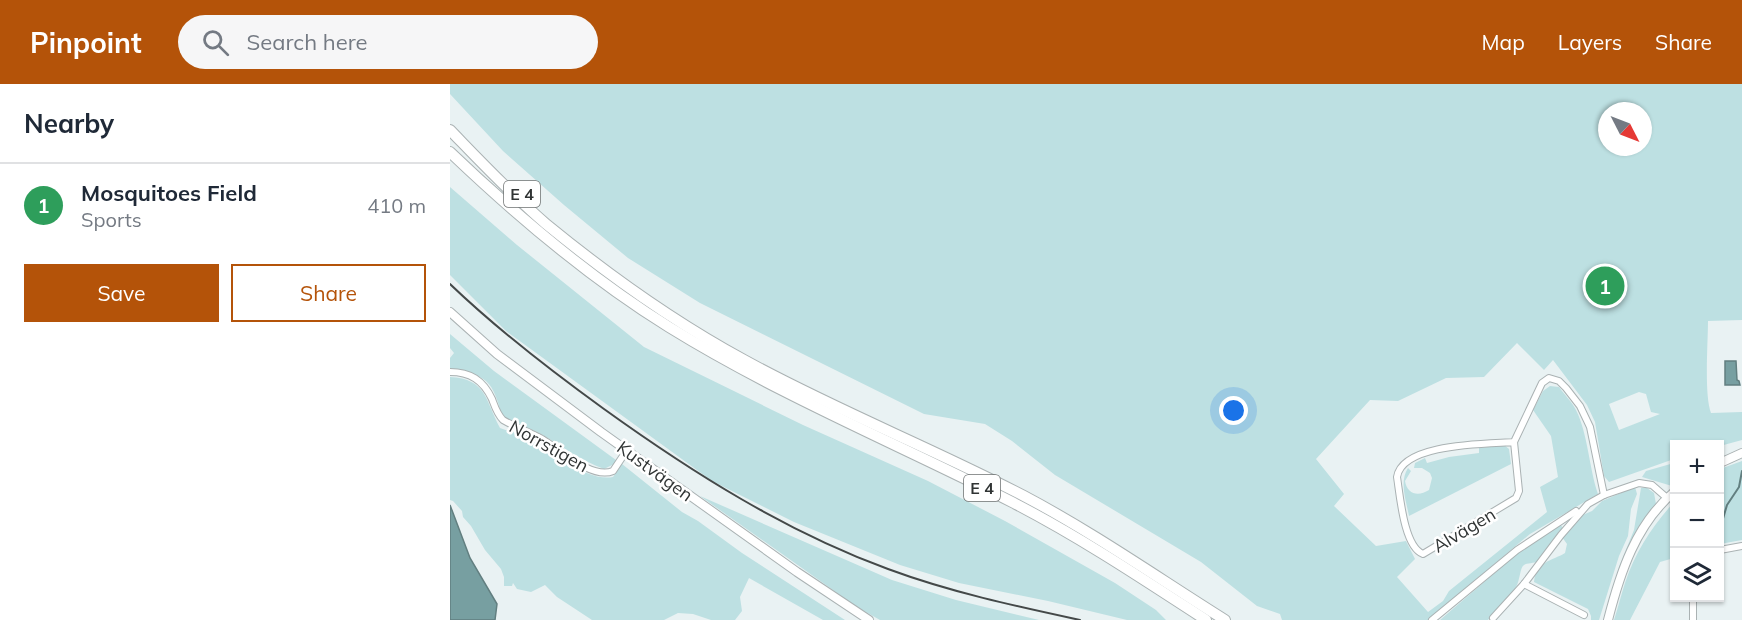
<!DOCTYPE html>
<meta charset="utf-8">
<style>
body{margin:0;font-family:Mulish,sans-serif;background:#f6f6f7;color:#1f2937}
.controls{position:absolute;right:18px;bottom:18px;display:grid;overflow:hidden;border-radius:0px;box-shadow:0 2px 4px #0004}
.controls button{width:54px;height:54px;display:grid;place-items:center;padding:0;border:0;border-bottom:2px solid #e0e1e3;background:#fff;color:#1f2937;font:30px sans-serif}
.compass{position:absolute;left:1148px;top:18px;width:54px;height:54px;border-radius:50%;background:#fff;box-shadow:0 2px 4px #0004;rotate:132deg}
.you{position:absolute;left:784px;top:327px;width:21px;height:21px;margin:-15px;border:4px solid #fff;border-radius:50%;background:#1a73e8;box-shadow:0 0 0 9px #1a73e833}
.badge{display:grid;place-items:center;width:39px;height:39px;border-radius:50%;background:#b45309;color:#fff;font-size:20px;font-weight:700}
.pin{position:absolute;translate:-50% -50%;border:3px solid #fff;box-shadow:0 2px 6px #0006}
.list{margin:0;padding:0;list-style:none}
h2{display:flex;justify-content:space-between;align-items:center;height:78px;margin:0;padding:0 24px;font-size:26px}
h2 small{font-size:20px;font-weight:400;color:#747a83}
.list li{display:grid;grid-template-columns:39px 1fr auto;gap:18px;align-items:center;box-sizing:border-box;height:84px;padding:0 24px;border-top:2px solid #e0e1e3}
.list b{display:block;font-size:22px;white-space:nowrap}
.list p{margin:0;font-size:20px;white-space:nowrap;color:#747a83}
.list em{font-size:20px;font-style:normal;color:#747a83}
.actions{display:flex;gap:12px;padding:18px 24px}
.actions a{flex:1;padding:14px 0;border:2px solid #b45309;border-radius:0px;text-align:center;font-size:21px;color:#b45309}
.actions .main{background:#b45309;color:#fff}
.icon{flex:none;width:33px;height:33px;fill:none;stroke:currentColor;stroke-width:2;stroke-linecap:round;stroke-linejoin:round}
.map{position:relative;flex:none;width:1292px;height:536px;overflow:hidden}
header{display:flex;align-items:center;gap:36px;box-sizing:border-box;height:84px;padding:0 30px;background:#b45309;color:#fff}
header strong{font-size:28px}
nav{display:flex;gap:33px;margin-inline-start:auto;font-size:21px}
.search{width:420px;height:54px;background:#f6f6f7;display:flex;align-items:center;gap:15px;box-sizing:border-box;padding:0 21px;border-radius:33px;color:#747a83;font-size:22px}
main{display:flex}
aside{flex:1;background:#fff}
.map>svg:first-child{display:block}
.green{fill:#bde0e2;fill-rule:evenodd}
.water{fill:#779fa1;stroke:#627f80;stroke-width:1.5}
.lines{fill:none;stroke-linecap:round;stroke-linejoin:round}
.stream{stroke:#627f80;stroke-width:2}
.street-casing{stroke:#aab2b3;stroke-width:8}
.secondary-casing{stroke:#aab2b3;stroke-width:10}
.highway-casing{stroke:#aab2b3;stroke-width:12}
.street{stroke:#fff;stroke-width:6}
.secondary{stroke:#fff;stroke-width:8}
.highway{stroke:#fff;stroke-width:10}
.rail{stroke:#444949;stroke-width:2}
.labels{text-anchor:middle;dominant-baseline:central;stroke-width:5;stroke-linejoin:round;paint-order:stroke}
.shield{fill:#fff;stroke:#6e7171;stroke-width:1.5}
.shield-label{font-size:16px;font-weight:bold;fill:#303434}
.street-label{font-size:18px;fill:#303434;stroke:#fff}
</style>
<header>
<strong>Pinpoint</strong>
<div class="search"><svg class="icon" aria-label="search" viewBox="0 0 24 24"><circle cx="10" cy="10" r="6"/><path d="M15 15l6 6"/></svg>Search here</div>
<nav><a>Map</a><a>Layers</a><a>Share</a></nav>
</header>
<main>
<aside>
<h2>Nearby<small></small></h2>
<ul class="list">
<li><span class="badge" style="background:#2e9e5b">1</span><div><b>Mosquitoes Field</b><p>Sports</p></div><em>410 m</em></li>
</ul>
<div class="actions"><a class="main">Save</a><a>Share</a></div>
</aside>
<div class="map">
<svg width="1292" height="536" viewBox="0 0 1292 536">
<rect width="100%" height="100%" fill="#e9f2f3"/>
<!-- green -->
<g class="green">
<path d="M 0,0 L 1292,0 L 1292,236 L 1258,237 C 1258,259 1254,311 1261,329 L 1292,328 L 1292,356 L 1270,362 L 1224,360 L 1224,375 L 1159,398 L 1154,392 L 1145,338 L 1137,321 L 1103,276 L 1094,286 L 1067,259 L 1034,293 L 996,294 L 948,317 L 920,316 L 866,375 L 894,410 L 884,422 L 926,462 L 956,457 L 965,475 L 947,493 L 978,528 L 993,517 L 999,507 L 1097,428 L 1090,403 L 1108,393 L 1101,352 L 1083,326 L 1093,307 L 1100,302 L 1109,303 C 1114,310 1122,318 1126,326 C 1138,350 1139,384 1148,410 L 1080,450 L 978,536 L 832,536 L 830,530 L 807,522 L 751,478 L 605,391 L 562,357 L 535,340 L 474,330 L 250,219 L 178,174 L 114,121 L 53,67 L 0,10 ZM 1157,27 L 1193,27 L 1193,63 L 1157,63 ZM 1189,308 L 1196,310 L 1201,328 L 1210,330 L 1169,346 L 1159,320 Z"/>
<path d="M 0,103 L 67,161 L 194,263 L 353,341 L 478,397 L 555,437 L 665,499 L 706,526 L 716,536 L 677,536 L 598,517 L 509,499 L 450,481 L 344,438 L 262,397 L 56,247 L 0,191 Z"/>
<path d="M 0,250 L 44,287 L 166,376 L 164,380 L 154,385 C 129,376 110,360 87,348 C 75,342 63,339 52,332 C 43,298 37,289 0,287 L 0,274 L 4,269 L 0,264 Z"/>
<path d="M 0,293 C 37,295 35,316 50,344 C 60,348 72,350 81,356 C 103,368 137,398 163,393 L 172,380 L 232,428 L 248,437 L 292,469 L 395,536 L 373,536 L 299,494 L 290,513 L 292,527 L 285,536 L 261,536 L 243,530 L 228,529 L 214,536 L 142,536 L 107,513 L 95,501 L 81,508 L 67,505 L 63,499 L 62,502 L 54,502 L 54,493 L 51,485 L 35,466 L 21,442 L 13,433 L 12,427 L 3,417 L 0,416 Z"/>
<path d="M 1054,361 L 1059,365 L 1061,380 L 959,432 C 956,416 949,398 958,384 L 961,387 L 955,397 C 957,410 968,413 979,406 L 982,394 L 980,389 L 972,384 L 964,384 L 965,379 L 975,374 L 977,379 L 999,373 L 1029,369 L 1029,364 Z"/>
<path d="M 1292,377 L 1292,456 L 1270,460 L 1270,385 Z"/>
<path d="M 1224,379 L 1224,401 L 1222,402 L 1192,393 L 1196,387 Z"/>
<path d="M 1185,403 L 1187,410 L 1181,425 L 1178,452 L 1169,472 L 1149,536 L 1141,536 L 1141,532 L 1138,525 L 1084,498 C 1086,477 1102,477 1115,469 L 1117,460 L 1112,453 L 1128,433 L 1142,427 L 1152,417 Z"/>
<path d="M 1191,404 L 1197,404 L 1204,409 L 1206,420 L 1154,536 L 1169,483 L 1184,446 Z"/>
<path d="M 250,412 L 442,496 L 506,516 L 589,536 L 430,536 L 407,523 Z"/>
<path d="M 1224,418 L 1224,474 L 1210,478 L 1180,536 L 1164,536 C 1168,524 1171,511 1175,499 C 1186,466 1202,443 1224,418 Z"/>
<path d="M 1111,441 L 1113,445 L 1088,478 C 1084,479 1077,479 1074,481 C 1070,483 1070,496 1066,503 C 1059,514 1046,525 1038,536 L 990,536 L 1084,455 Z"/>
</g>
<!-- water -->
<g class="water">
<path d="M 1275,277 L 1286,277 L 1287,296 L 1289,297 L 1290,301 L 1275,301 Z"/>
<path d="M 0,421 L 20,474 L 47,520 L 45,536 L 0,536 Z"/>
</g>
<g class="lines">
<!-- stream -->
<path class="stream" d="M 1272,438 L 1277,421 L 1289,403 L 1292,387"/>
<!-- street casing -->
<g class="street-casing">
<g id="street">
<path d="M 0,288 C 20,288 33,296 42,315 C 45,323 47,330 53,336 C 65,343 79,348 92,355 C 109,365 142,396 163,387 L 177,366"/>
<path d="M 1064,358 L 1069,407 L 1066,414 L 973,470 C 954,463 950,412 947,393 C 952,359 1036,360 1064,358 L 1092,299 L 1099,294 L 1109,297 L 1116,304 L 1130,322 L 1140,343 L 1154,411"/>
<path d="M 1270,466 L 1292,462"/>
<path d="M 1074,500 L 1134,531"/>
<path d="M 1243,514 L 1243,536"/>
<path d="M 1043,534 L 1074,500 L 1111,451 L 1138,420 L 1154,411 L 1189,399 L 1202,401 L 1217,414"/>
<path d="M 982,536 L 1067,466 L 1126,427"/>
</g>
</g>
<!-- secondary casing -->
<g class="secondary-casing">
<g id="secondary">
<path d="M 0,228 L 47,270 L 151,348 L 347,488 L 419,536"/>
<path d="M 1270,379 L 1292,369"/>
<path d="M 1158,536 C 1170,489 1186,440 1224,408"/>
</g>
</g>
<!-- highway casing -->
<g class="highway-casing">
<g id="highway">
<path d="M 0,46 C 31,78 62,111 96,140 C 157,190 224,238 294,276 C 385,326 482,364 574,412 C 644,449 708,494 775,536"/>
<path d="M 0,68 C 67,132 140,194 219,243 C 329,311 448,360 562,418 C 630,453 693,495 756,536"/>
</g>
</g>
<!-- street -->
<use href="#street" class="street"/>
<!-- secondary -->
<use href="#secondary" class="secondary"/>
<!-- highway -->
<use href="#highway" class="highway"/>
<!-- rail -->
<path class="rail" d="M 0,200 C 48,246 100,286 154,325 C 243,389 335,447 438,485 C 500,508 565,522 630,536"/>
</g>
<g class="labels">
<!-- shield labels -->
<g class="shield">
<rect x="54" y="97" width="36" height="26" rx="4.5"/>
<rect x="514" y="391" width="36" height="26" rx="4.5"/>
</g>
<g class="shield-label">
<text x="72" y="110">E 4</text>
<text x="532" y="404">E 4</text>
</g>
<!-- street labels -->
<g class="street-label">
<text transform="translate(99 362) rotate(29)">Norrstigen</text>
<text transform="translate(205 387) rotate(36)">Kustvägen</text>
<text transform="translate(1014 446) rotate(-31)">Alvägen</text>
</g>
</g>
</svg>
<div class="controls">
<button>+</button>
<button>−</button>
<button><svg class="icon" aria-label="layers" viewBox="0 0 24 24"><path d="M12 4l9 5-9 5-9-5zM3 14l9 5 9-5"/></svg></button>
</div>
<svg class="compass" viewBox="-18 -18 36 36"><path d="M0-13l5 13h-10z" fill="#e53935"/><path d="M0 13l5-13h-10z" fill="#747a83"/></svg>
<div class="you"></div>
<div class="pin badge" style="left:1155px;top:202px;background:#2e9e5b">1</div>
</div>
</main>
